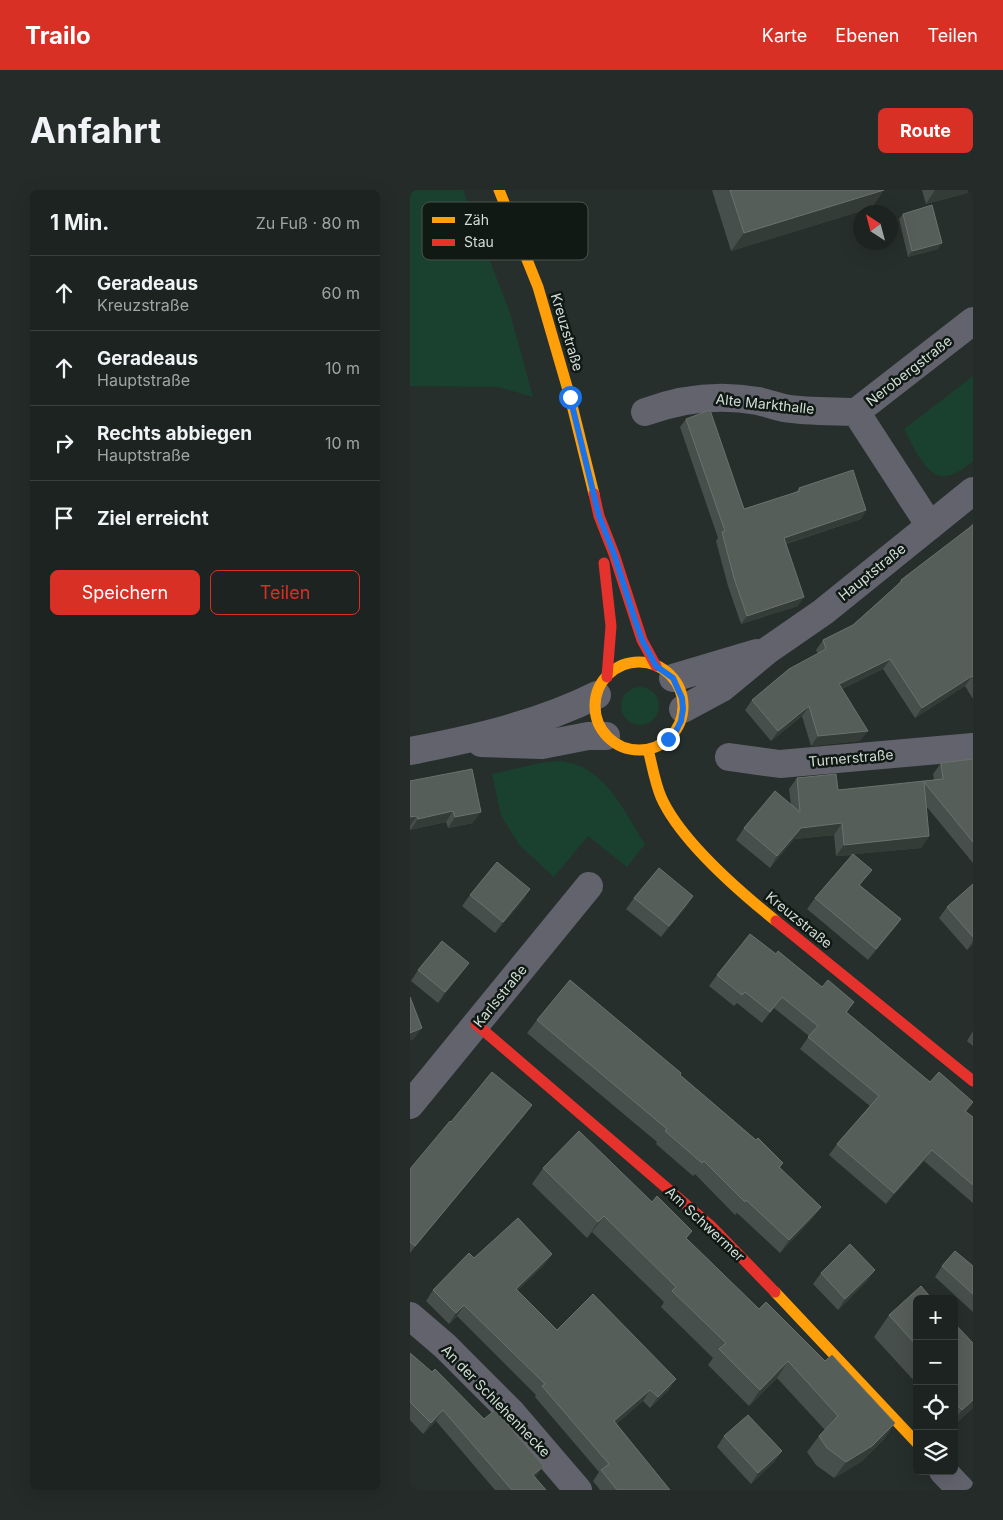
<!DOCTYPE html>
<html lang="de">
<head>
<meta charset="utf-8">
<style>
  body { margin:0; font-family:Inter,sans-serif; background:#252b29; color:#f1f3f6 }
  .controls { position:absolute; right:15px; bottom:15px; display:grid; overflow:hidden; border-radius:8px; box-shadow:0 5px 20px #0002 }
  .controls button { width:45px; height:45px; display:grid; place-items:center; padding:0; border:0; border-bottom:1px solid #3a403e; background:#1c2320; color:#f1f3f6; font:25px sans-serif }
  .compass { position:absolute; left:443px; top:15px; width:45px; height:45px; border-radius:50%; background:#1c2320; box-shadow:0 5px 20px #0002; rotate:324deg }
  .stop { position:absolute; width:15px; height:15px; margin:-11px; border:4px solid #1a73e8; border-radius:50%; background:#fff }
  .stop.end { background:#1a73e8; border-color:#fff; box-shadow:0 1px 5px #0008 }
  .list { margin:0; padding:0; list-style:none }
  h2 { display:flex; justify-content:space-between; align-items:center; height:65px; margin:0; padding:0 20px; font-size:21px }
  h2 small { font-size:16px; font-weight:400; color:#a0a4a5 }
  .list li { display:grid; grid-template-columns:32px 1fr auto; gap:15px; align-items:center; box-sizing:border-box; height:75px; padding:0 20px; border-top:1px solid #3a403e }
  .list b { display:block; font-size:19px; white-space:nowrap }
  .list p { margin:0; font-size:16px; white-space:nowrap; color:#a0a4a5 }
  .list em { font-size:16px; font-style:normal; color:#a0a4a5 }
  .actions { display:flex; gap:10px; padding:15px 20px }
  .actions a { flex:1; padding:11px 0; border:1px solid #d93025; border-radius:8px; text-align:center; font-size:18px; color:#d93025 }
  .actions .main { background:#d93025; color:#fff }
  .icon { flex:none; width:28px; height:28px; fill:none; stroke:currentColor; stroke-width:2; stroke-linecap:round; stroke-linejoin:round }
  .map { position:relative; flex:none; width:563px; height:1300px; overflow:hidden; border-radius:8px }
  header { display:flex; align-items:center; gap:30px; box-sizing:border-box; height:70px; padding:0 25px; background:#d93025; color:#fff }
  header strong { font-size:24px }
  nav { display:flex; gap:28px; margin-inline-start:auto; font-size:18px }
  .intro { display:flex; align-items:center; justify-content:space-between; box-sizing:border-box; height:120px; padding:0 30px }
  h1 { margin:0; font-size:35px }
  .button { padding:12px 22px; border-radius:8px; background:#d93025; color:#fff; font-size:18px; font-weight:700 }
  main { display:flex; gap:30px; padding:0 30px }
  aside { flex:1; background:#1c2320; border-radius:8px; box-shadow:0 5px 20px #0002 }
  .map>svg:first-child { display:block }
</style>
</head>
<body>
<header>
<strong>Trailo</strong>
<nav><a>Karte</a><a>Ebenen</a><a>Teilen</a></nav>
</header>
<div class="intro"><h1>Anfahrt</h1><a class="button">Route</a></div>
<main>
<aside>
<h2>1 Min.<small>Zu Fuß · 80 m</small></h2>
<ul class="list">
<li><svg class="icon" aria-label="ahead" viewBox="0 0 24 24"><path d="M12 20V5M6 11l6-6 6 6"/></svg><div><b>Geradeaus</b><p>Kreuzstraße</p></div><em>60 m</em></li>
<li><svg class="icon" aria-label="ahead" viewBox="0 0 24 24"><path d="M12 20V5M6 11l6-6 6 6"/></svg><div><b>Geradeaus</b><p>Hauptstraße</p></div><em>10 m</em></li>
<li><svg class="icon" aria-label="right" viewBox="0 0 24 24"><path d="M7 20v-9h11M14 6l5 5-5 5"/></svg><div><b>Rechts abbiegen</b><p>Hauptstraße</p></div><em>10 m</em></li>
<li><svg class="icon" aria-label="arrive" viewBox="0 0 24 24"><path d="M6 21V4h12l-3 4 3 4H6"/></svg><div><b>Ziel erreicht</b></div></li>
</ul>
<div class="actions"><a class="main">Speichern</a><a>Teilen</a></div>
</aside>
<div class="map">
<svg width="563" height="1300" viewBox="0 0 563 1300">
  <rect width="100%" height="100%" fill="#262f2b"/>
  <path fill="#1a402f" d="M0,0H53L100,123L123,207L88,197L0,196Z
    M563,186V271C556,276 549,283 540,285C517,293 503,255 494,239Z
    M211 516a19 19 0 1 1 38 0a19 19 0 1 1-38 0Z
    M148,571C194,573 213,620 235,654L217,677L178,646L144,687L110,656L91,626L82,584L130,573Z"/>
  <g fill="none" stroke-linecap="round" stroke-linejoin="round">
    <path stroke="#63636e" stroke-width="28" d="M235,222C270,209 310,204 348,211C357,213 365,216 374,218C397,222 423,221 446,222
      M446,222L563,131
      M446,222L520,336
      M263,488L347,463
      M273,519L312,498L358,460L413,422L563,301
      M71,553L132,555L178,546H196
      M0,561C63,549 129,534 187,505
      M319,567L370,574L563,557
      M0,915L179,696
      M0,1126L35,1156L102,1223L168,1300
      M533,1281L551,1300"/>
    <path stroke="#ff9f0a" stroke-width="11" d="M89,0L128,97L160,207L184,304
      M185 516a44 44 0 1 1 88 0a44 44 0 1 1-88 0Z
      M238,559C242,575 245,593 251,607C270,650 330,702 366,731
      M365,1102L507,1253"/>
    <path stroke="#e5322d" stroke-width="11" d="M184,304L189,326L204,364L232,450L246,476
      M194,373L201,436L197,487
      M366,731L563,891
      M66,834L302,1037L365,1102"/>
  </g>
  <path fill="#474f4c" d="M302,0H474L461,18L321,61Z
    M512,0H559L557,3L516,14Z
    M493,24L528,59L498,67L489,29Z
    M276,229L334,319L386,302L389,298L456,320L451,329L376,354L388,416L331,434L318,396L306,351L308,348L270,237Z
    M563,333V509L555,496L505,528L473,479L432,499L450,551L401,556L392,526L361,551L335,520L342,510L408,464L406,460L413,450L443,435L486,396L491,390L560,337Z
    M563,569V673L516,616L519,646L511,658L444,664L454,690L450,695L491,729L483,740L458,770L397,719L405,708L442,665L426,666L424,645L384,649L360,678L326,650L334,638L381,614L379,599L387,588L428,600L524,590L523,584L531,573Z
    M0,591L63,633L38,638L36,632L0,640Z
    M563,694V754L557,760L529,728L537,717Z
    M120,699L113,710L85,743L52,716L60,705Z
    M283,706L276,717L251,747L216,719L224,708Z
    M366,764L412,797L444,812L437,822L520,892L563,912L556,922L563,927V1013L514,971L476,1014L419,965L427,954L460,916L390,859L399,846L364,818L352,833L327,813L324,816L299,796L307,785Z
    M59,773L51,784L28,813L1,791L8,780Z
    M127,830L270,885L373,973L370,978L411,1017L401,1030L370,1063L327,1023L325,1025L285,984L283,986L246,954L247,952L117,843Z
    M563,841V856L557,851Z
    M122,915L114,926L0,1063V979L41,932Z
    M133,978L277,1049L349,1119L415,1171L485,1233L474,1249L451,1272L424,1288L406,1275L397,1262L409,1246L415,1240L367,1188L339,1216L298,1175L303,1168L251,1117L254,1112L182,1042L177,1048L122,994Z
    M142,1064L134,1075L107,1101L147,1140L259,1200L240,1218L233,1211L206,1234L260,1300H190L183,1291L189,1282L125,1207L126,1205L47,1126L39,1134L16,1111L23,1100L64,1068Z
    M532,1076H563V1122L525,1087Z
    M465,1080L457,1091L428,1120L403,1094L411,1083Z
    M507,1109V1194L464,1147L479,1125Z
    M544,1133L563,1218L544,1235Z
    M0,1163L126,1288L136,1300H85L26,1231L13,1244L0,1230Z
    M314,1246L372,1261L364,1272L341,1294L307,1257Z"/>
  <path fill="#343c38" d="M474,0L461,18L321,61L334,43Z
    M525,0H559L557,3L516,14Z
    M532,53L528,59L498,67L502,61Z
    M456,320L451,329L368,356L374,348Z
    M394,407L388,416L331,434L337,426Z
    M480,469L473,479L422,504L429,494Z
    M562,486L555,496L505,528L512,518Z
    M399,516L392,526L361,551L368,541Z
    M458,541L450,551L401,556L408,546Z
    M43,621L36,632L0,640L8,629Z
    M71,622L63,633L38,638L45,627Z
    M7,626L0,636V627Z
    M432,633L424,645L384,649L360,678L367,666L391,638Z
    M519,646L511,658L426,666L434,655Z
    M462,680L454,690L441,706L449,695Z
    M120,699L113,710L85,743L93,732Z
    M283,706L276,717L251,747L259,736Z
    M491,729L483,740L458,770L466,759Z
    M563,751V754L557,760Z
    M59,773L51,784L28,813L35,802Z
    M372,807L364,818L352,833L360,822Z
    M12,838L4,849L0,851V843Z
    M122,915L114,926L0,1063L5,1056Z
    M522,960L514,971L476,1014L484,1003Z
    M411,1017L401,1030L370,1063L379,1050Z
    M194,1026L182,1042L177,1048L188,1032Z
    M142,1064L134,1075L98,1110L106,1099Z
    M465,1080L457,1091L428,1120L435,1109Z
    M54,1115L47,1126L39,1134L46,1123Z
    M378,1171L367,1188L339,1216L350,1200Z
    M266,1189L259,1200L240,1218L248,1207Z
    M240,1200L233,1211L196,1242L204,1231Z
    M563,1210V1218L544,1235V1231L552,1220Z
    M33,1220L26,1231L13,1244L21,1233Z
    M485,1233L474,1249L451,1272L424,1288L436,1272Z
    M372,1261L364,1272L341,1294L348,1283Z
    M134,1276L126,1287L116,1296L123,1285Z"/>
  <path fill="#565e5a" stroke="#6a726e" d="M320,0H474L334,43Z
    M522,15L532,53L502,61L493,24Z
    M300,220L334,319L390,301L389,298L443,280L456,320L374,348L394,407L337,426L324,388L312,342L315,341L276,229Z
    M563,335V487L562,486L512,518L480,469L429,494L458,541L408,546L399,516L368,541L342,510L379,479L416,459L413,450L443,435L492,391L491,390Z
    M563,569V652L514,592L519,646L434,655L432,633L391,638L367,666L334,638L365,601L390,622L387,588L426,584L428,600L486,594L533,589L531,573Z
    M62,579L71,622L45,627L43,621L8,629L7,626L0,627V591Z
    M443,664L462,680L449,695L491,729L466,759L405,708Z
    M87,672L120,699L93,732L60,705Z
    M249,678L283,706L259,736L224,708Z
    M563,694V747L537,717Z
    M340,744L366,764L368,761L412,797L418,790L444,812L436,822L520,892L529,882L563,912L555,921L563,927V995L522,960L484,1003L427,954L469,906L398,847L408,836L372,807L360,822L335,802L332,805L307,785Z
    M32,751L59,773L35,802L8,780Z
    M160,790L271,883L270,885L346,950L348,948L373,973L369,977L411,1017L379,1050L336,1010L335,1012L294,971L292,973L255,941L257,939L127,830Z
    M0,807L12,838L0,843Z
    M82,882L122,915L5,1056L0,1052V979L40,931L41,932Z
    M169,941L242,1012L247,1006L282,1041L276,1048L349,1119L356,1112L415,1171L422,1165L485,1233L462,1256L436,1272L417,1258L409,1246L428,1226L378,1171L350,1200L309,1159L316,1153L262,1101L266,1097L194,1026L188,1032L133,978Z
    M108,1028L142,1064L106,1099L147,1140L183,1104L266,1189L248,1207L240,1200L204,1231L260,1300H207L191,1280L199,1274L132,1196L135,1194L54,1115L46,1123L23,1100L59,1063L64,1068Z
    M440,1054L465,1080L435,1109L411,1083Z
    M545,1061L563,1076V1104L532,1076Z
    M511,1096L522,1109H507V1156L479,1125Z
    M544,1133L563,1153V1210L552,1220L544,1212Z
    M0,1163L22,1182L25,1179L74,1229L85,1220L134,1276L123,1285L136,1300H102L33,1220L21,1233L0,1212Z
    M338,1225L372,1261L348,1283L314,1246Z"/>
  <g fill="none" stroke-linecap="round" stroke-linejoin="round">
    <path stroke="#1a73e8" stroke-width="6" d="M160,207L189,326L204,364L225,430L232,450L246,476L263,488L272,508L273,519L271,531L266,541L258,549"/>
  </g>
  <g text-anchor="middle" stroke-width="5" stroke-linejoin="round" paint-order="stroke">
    <g font-size="14" fill="#d2ddd7" stroke="#111915">
      <text transform="translate(157 142) rotate(73)" y="5">Kreuzstraße</text>
      <text transform="translate(499 181) rotate(-38)" y="5">Nerobergstraße</text>
      <text transform="translate(355 214) rotate(6)" y="5">Alte Markthalle</text>
      <text transform="translate(462 382) rotate(-39)" y="5">Hauptstraße</text>
      <text transform="translate(441 568) rotate(-5)" y="5">Turnerstraße</text>
      <text transform="translate(389 730) rotate(39)" y="5">Kreuzstraße</text>
      <text transform="translate(90 806) rotate(-51)" y="5">Karlsstraße</text>
      <text transform="translate(295 1034) rotate(43)" y="5">Am Schwermer</text>
      <text transform="translate(86 1211) rotate(46)" y="5">An der Schlehenhecke</text>
    </g>
  </g>
  <rect x="12" y="12" width="166" height="58" rx="8" fill="#111915" stroke="#4b544f" stroke-width="1"/>
  <rect x="22" y="27" width="23" height="6" fill="#ff9f0a"/>
  <rect x="22" y="49" width="23" height="7" fill="#e5322d"/>
  <g font-size="14" fill="#d2ddd7">
    <text x="54" y="35">Zäh</text>
    <text x="54" y="57">Stau</text>
  </g>
</svg>
<div class="controls">
<button>+</button>
<button>−</button>
<button><svg class="icon" aria-label="locate" viewBox="0 0 24 24"><circle cx="12" cy="12" r="6"/><path d="M12 2v4M12 18v4M2 12h4M18 12h4"/></svg></button>
<button><svg class="icon" aria-label="layers" viewBox="0 0 24 24"><path d="M12 4l9 5-9 5-9-5zM3 14l9 5 9-5"/></svg></button>
</div>
<svg class="compass" viewBox="-18 -18 36 36"><path d="M0-13l5 13h-10z" fill="#e53935"/><path d="M0 13l5-13h-10z" fill="#a0a4a5"/></svg>
<div class="stop" style="left:160px;top:207px"></div>
<div class="stop end" style="left:258px;top:549px"></div>
</div>
</main>
</body>
</html>
